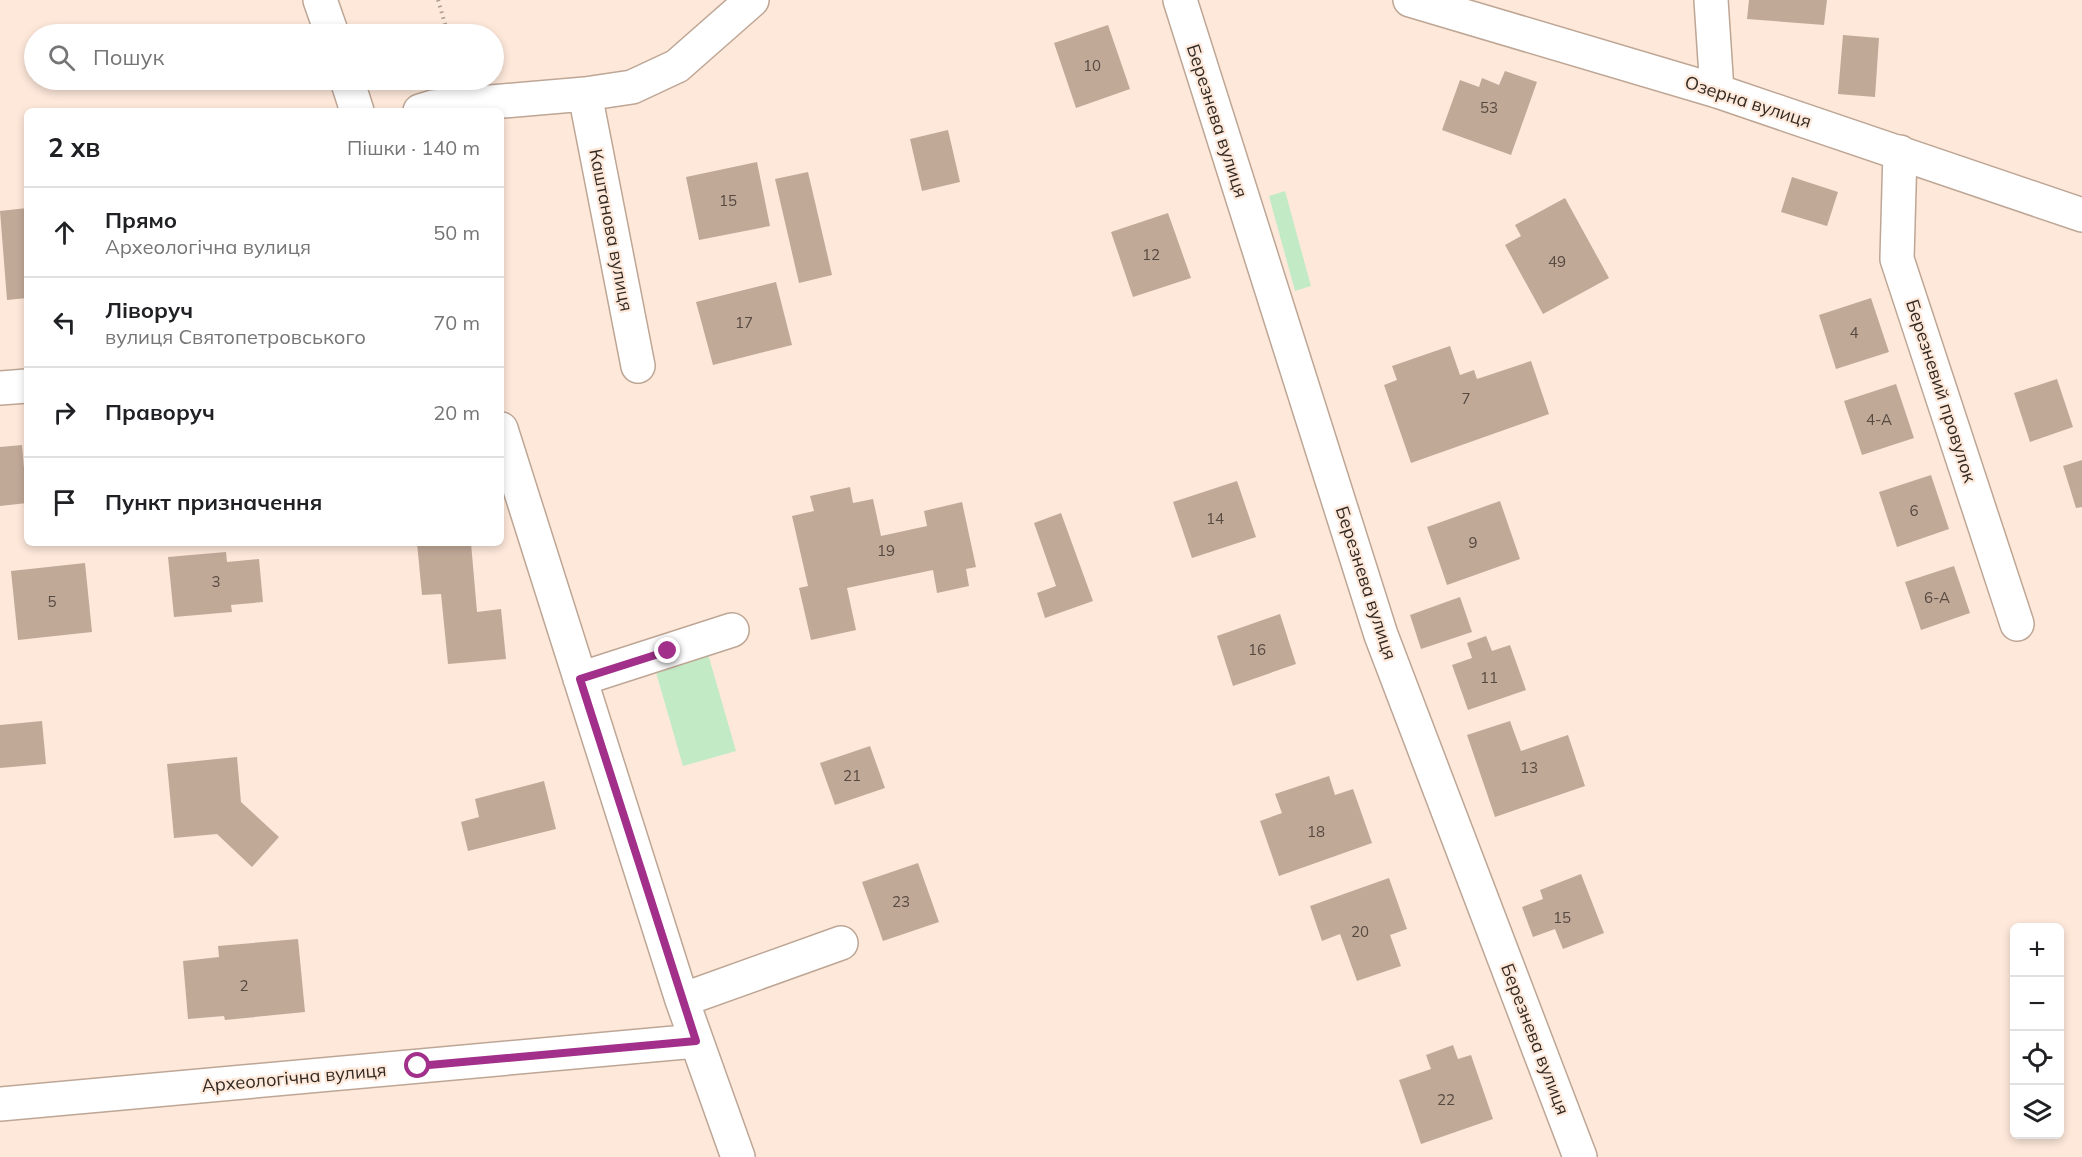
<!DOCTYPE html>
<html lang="uk">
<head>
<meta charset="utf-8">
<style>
  body { margin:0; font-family:Mulish,sans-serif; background:#f2f2f2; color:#202124 }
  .controls { position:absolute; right:18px; bottom:18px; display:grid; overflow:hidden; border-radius:9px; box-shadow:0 3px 9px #0003 }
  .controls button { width:54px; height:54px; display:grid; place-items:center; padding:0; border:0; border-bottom:2px solid #e0e0e0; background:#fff; color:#202124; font:30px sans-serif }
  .stop { position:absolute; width:18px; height:18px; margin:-14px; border:4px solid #a2308b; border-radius:50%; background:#fff }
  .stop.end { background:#a2308b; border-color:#fff; box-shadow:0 2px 6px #0008 }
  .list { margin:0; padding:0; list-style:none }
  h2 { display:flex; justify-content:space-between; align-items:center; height:78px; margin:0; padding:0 24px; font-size:26px }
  h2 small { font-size:20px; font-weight:400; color:#757577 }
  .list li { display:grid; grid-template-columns:39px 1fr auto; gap:18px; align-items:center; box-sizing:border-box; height:90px; padding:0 24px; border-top:2px solid #e0e0e0 }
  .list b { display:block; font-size:22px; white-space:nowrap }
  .list p { margin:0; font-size:20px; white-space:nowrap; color:#757577 }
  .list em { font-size:20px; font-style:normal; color:#757577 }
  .icon { flex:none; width:33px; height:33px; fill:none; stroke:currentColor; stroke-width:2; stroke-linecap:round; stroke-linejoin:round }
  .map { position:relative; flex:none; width:2082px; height:1157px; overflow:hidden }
  .search { position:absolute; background:#fff; box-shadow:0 3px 9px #0003; left:24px; top:24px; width:480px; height:66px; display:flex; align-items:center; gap:15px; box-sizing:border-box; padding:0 21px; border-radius:33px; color:#757577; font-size:22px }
  .panel { position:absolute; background:#fff; box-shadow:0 3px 9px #0003; left:24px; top:108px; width:480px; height:438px; border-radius:9px }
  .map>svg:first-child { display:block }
</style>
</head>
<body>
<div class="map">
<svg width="2082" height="1157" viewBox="0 0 2082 1157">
  <rect width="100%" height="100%" fill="#fde8da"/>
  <path fill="#c2ebc5" d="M1285,191L1311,286L1295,291L1269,196Z
    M708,654L736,751L683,766L655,669Z"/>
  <path fill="#c1a998" d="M1749,0H1827L1824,25L1747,19Z
    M1108,25L1130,89L1076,108L1054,43Z
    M1843,35L1879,38L1875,97L1838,94Z
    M1505,71L1537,82L1511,155L1442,130L1460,80L1479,87L1482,78L1499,85Z
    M948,130L960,182L922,191L910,139Z
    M757,162L770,226L699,240L686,177Z
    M808,172L832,275L799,283L775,179Z
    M1792,177L1838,192L1827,226L1781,212Z
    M1565,198L1609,278L1543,314L1505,245L1521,236L1515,225Z
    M27,208V298L7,300L0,211Z
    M1168,213L1191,278L1133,297L1111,232Z
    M776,282L792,345L713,365L696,302Z
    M1871,298L1889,352L1836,369L1819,315Z
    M1450,346L1460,375L1474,370L1477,379L1531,361L1549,414L1411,463L1384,385L1397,380L1392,366Z
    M2057,379L2073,427L2030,442L2014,393Z
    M1896,384L1914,438L1862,455L1844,401Z
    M22,445L27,503L0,506V447Z
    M2082,460V507L2076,508L2063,466Z
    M1931,475L1949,529L1897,547L1879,492Z
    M1237,481L1256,537L1192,558L1173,502Z
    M850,487L853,503L873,499L881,536L927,526L924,511L962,502L976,567L966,569L969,586L937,593L933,570L847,588L856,630L811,640L799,588L808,586L792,516L814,511L810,496Z
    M1500,501L1520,559L1447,585L1427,527Z
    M1061,513L1093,601L1045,618L1037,593L1056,586L1034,523Z
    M417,543H471L477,612L501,609L506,659L448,664L441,594L422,595Z
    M226,552L227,562L259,559L263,602L231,605L232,612L174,617L168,557Z
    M85,563L92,632L18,640L11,571Z
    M1954,566L1970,613L1921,630L1905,582Z
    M1460,597L1472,632L1421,649L1410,615Z
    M1280,614L1296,664L1233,686L1217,636Z
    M1486,636L1492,651L1510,645L1526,690L1468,710L1452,665L1472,658L1467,643Z
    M42,721L46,764L0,768V725Z
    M1510,721L1521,751L1568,735L1585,786L1495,817L1467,735Z
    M870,746L885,788L835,805L820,763Z
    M237,757L241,802L279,837L252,867L217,834L174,838L167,764Z
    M1329,776L1335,795L1353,789L1372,843L1279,876L1260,821L1282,813L1275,794Z
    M544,781L556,829L468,851L461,822L479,817L475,799Z
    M918,863L939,922L883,941L862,882Z
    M1581,874L1604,933L1563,949L1555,929L1533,937L1522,907L1543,899L1540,890Z
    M1389,878L1407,929L1390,935L1401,966L1357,981L1340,934L1322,941L1310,906Z
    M298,939L305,1012L225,1020L224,1016L188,1019L183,961L219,957L218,946Z
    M1453,1045L1458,1059L1471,1055L1493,1119L1421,1144L1399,1080L1431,1069L1426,1055Z"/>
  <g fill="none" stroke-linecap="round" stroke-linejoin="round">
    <g stroke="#bea695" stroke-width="36">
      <path id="minor" d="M320,0L332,34
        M1180,0L1381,635L1580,1157
        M1410,0L1717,91L2082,215
        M1711,0L1717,91
        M347,80L357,111
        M585,94L638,366
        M420,111L433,107L585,94L632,87L677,66L752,0
        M1900,152L1897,259L2017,624
        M0,388L27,386
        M501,429L682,1000L738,1157
        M580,679L732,630
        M682,1000L841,943
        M0,1104L696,1041"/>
    </g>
    <path stroke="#ac9c91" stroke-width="4" stroke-dasharray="1.5 4.5" stroke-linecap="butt" d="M438,0L448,34"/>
    <use href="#minor" stroke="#fff" stroke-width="33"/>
  </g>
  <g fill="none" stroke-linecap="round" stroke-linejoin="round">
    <path stroke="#a2308b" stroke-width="8" d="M418,1066L696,1041L580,679L668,651"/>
  </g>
  <g text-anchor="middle" stroke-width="4.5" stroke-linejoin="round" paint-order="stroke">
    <g font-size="15" fill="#564940">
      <text x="1092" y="71">10</text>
      <text x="1489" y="113">53</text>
      <text x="728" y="206">15</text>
      <text x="1151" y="260">12</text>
      <text x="1557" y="267">49</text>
      <text x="744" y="328">17</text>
      <text x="1854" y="338">4</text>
      <text x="1466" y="404">7</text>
      <text x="1879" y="425">4-А</text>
      <text x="1914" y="516">6</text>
      <text x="1215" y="524">14</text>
      <text x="1473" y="548">9</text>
      <text x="886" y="556">19</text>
      <text x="216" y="587">3</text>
      <text x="1937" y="603">6-А</text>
      <text x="52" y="607">5</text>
      <text x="1257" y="655">16</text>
      <text x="1489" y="683">11</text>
      <text x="1529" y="773">13</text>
      <text x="852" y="781">21</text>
      <text x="1316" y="837">18</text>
      <text x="901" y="907">23</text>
      <text x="1562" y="923">15</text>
      <text x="1360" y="937">20</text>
      <text x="244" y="991">2</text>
      <text x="1446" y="1105">22</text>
    </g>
    <g font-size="18" fill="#322922" stroke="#fde8da">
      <text transform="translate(1748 102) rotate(18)" y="6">Озерна вулиця</text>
      <text transform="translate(1217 121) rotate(72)" y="6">Березнева вулиця</text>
      <text transform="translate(611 230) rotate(79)" y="6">Каштанова вулиця</text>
      <text transform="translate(1941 391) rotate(72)" y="6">Березневий провулок</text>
      <text transform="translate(1366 583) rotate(72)" y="6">Березнева вулиця</text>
      <text transform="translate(1535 1039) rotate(69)" y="6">Березнева вулиця</text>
      <text transform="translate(294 1078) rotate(-5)" y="6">Археологічна вулиця</text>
    </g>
  </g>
</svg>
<div class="controls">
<button>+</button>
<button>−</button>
<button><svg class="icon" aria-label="locate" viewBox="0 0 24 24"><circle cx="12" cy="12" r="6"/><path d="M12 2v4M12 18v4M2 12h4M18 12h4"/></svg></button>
<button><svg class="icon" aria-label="layers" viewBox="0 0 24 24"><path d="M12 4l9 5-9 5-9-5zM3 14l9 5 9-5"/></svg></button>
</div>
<div class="stop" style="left:418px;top:1066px"></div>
<div class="stop end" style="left:668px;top:651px"></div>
<div class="search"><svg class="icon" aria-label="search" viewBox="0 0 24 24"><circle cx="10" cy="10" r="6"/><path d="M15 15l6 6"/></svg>Пошук</div>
<section class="panel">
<h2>2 хв<small>Пішки · 140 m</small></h2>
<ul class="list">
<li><svg class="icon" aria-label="ahead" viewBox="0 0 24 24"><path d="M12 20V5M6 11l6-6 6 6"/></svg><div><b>Прямо</b><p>Археологічна вулиця</p></div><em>50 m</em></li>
<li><svg class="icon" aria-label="left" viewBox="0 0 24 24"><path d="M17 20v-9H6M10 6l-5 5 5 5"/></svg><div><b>Ліворуч</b><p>вулиця Святопетровського</p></div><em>70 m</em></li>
<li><svg class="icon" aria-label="right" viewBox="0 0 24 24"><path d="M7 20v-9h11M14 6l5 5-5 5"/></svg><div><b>Праворуч</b></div><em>20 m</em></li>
<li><svg class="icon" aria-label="arrive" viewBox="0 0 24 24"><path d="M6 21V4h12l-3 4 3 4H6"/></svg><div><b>Пункт призначення</b></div></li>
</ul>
</section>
</div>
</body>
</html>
